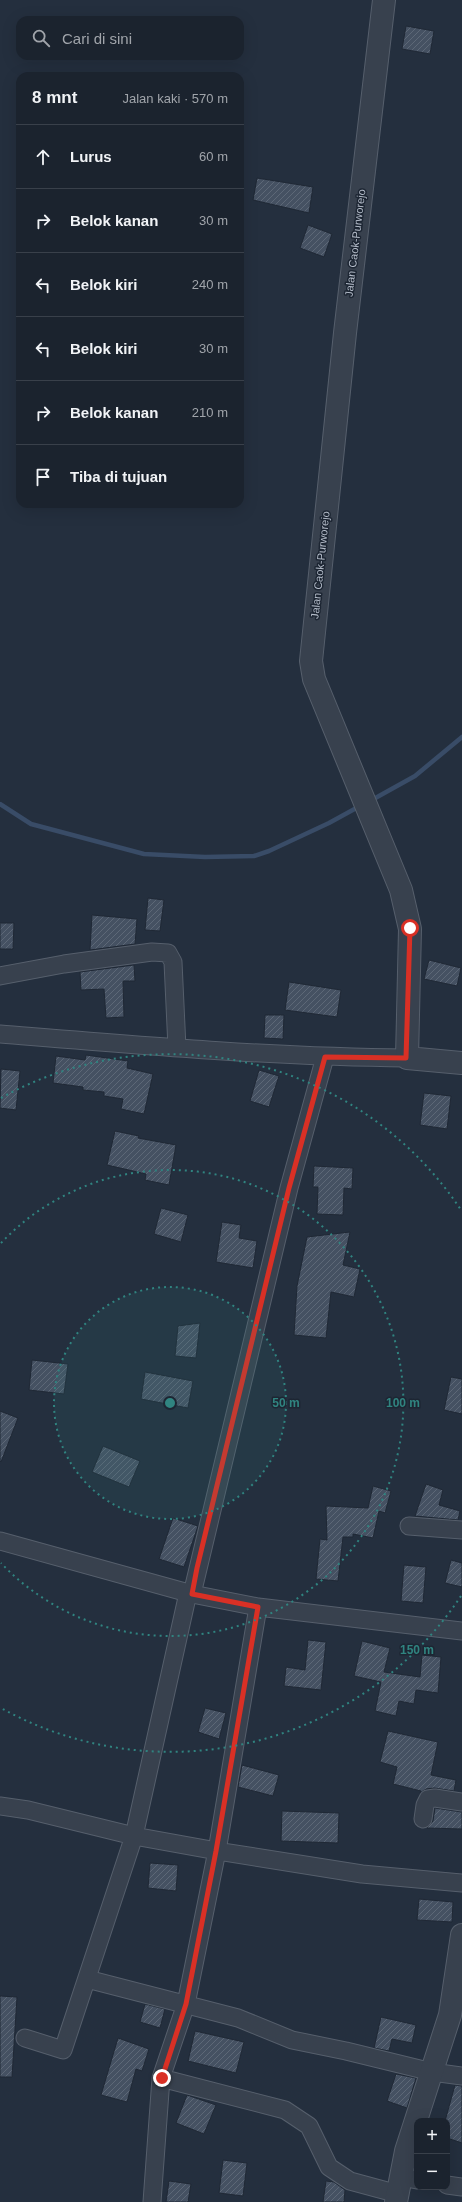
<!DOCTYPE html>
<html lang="id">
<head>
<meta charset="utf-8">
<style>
  body { margin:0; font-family:Helvetica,sans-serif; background:#242b36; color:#f1f3f6 }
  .controls { position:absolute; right:12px; bottom:12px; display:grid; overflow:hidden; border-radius:8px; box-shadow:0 4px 16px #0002 }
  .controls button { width:36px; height:36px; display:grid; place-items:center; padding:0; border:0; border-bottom:1px solid #39404a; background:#1b232e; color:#f1f3f6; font:20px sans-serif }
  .stop { position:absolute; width:12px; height:12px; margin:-9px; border:3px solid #d93025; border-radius:50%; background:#fff }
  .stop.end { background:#d93025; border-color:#fff; box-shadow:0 1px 4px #0008 }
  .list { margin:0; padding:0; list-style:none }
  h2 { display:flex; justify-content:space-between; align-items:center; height:52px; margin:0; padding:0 16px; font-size:17px }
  h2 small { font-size:13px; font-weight:400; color:#a0a4aa }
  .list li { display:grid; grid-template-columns:26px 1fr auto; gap:12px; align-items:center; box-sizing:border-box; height:64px; padding:0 16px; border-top:1px solid #39404a }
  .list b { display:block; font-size:15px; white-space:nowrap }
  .list em { font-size:13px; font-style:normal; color:#a0a4aa }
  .icon { flex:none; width:22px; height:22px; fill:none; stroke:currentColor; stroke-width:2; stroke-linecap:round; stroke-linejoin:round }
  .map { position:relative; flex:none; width:462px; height:2202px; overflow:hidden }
  .search { position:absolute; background:#1b232e; box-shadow:0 4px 16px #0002; left:16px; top:16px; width:228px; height:44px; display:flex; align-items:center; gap:10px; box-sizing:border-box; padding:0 14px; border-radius:12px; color:#a0a4aa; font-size:15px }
  .panel { position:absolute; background:#1b232e; box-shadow:0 4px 16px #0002; left:16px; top:72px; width:228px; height:436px; border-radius:12px }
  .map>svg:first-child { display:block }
</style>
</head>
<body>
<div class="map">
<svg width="462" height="2202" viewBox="0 0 462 2202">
  <defs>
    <pattern id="building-hatch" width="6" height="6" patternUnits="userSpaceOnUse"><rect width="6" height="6" fill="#455162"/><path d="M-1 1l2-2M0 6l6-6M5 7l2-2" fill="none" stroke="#5d6877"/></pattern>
  </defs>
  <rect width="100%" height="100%" fill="#242f3e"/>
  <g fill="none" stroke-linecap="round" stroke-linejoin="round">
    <path stroke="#394c67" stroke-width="4.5" d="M370,801L415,776L462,737
      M0,804L31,824L144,854L205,857L254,856L269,851L329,823L360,806"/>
  </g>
  <path fill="url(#building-hatch)" stroke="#1f2835" d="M406,26L434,31L430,54L402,49Z
    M257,178L313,187L309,213L253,200Z
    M308,225L332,234L324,257L300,248Z
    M148,898L164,900L160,931L145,930Z
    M92,915L137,919L135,944L90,950Z
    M0,923H14L13,949H0Z
    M429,960L461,968L457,986L424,979Z
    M134,965L135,981H123L124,1017L106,1018L104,989L81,990L80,972Z
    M289,982L341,990L337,1017L285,1010Z
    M265,1015H284L283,1039L264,1038Z
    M86,1055L128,1061L127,1068L153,1074L144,1114L121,1109L123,1099L104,1096V1092L83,1090V1087L53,1083L56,1056L85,1060Z
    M1,1069L20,1071L16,1110L0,1108Z
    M259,1070L279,1076L269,1107L250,1101Z
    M424,1093L451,1096L447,1129L420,1125Z
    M115,1131L139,1136L138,1138L176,1145L169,1185L145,1180L146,1174L107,1165Z
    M314,1166L353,1168L352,1189L344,1188L343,1215L317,1214L318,1187H313Z
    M161,1208L188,1215L181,1242L154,1234Z
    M222,1222L241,1225L239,1238L257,1241L253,1268L216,1262Z
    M350,1232L343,1265L360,1269L354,1297L331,1292L326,1338L294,1335L297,1286L307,1237Z
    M200,1323L196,1358L175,1356L178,1326Z
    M32,1360L68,1364L64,1394L29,1390Z
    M145,1372L193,1381L188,1408L141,1399Z
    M451,1377L462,1379V1414L444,1410Z
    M0,1411L18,1418L1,1462L0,1461Z
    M103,1446L140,1461L129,1487L92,1472Z
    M426,1484L443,1490L439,1505L460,1511L458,1520L415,1516Z
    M373,1486L391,1491L385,1513L379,1511L373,1538L353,1534V1537H343L338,1581L316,1579L320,1539L327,1540L326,1506L368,1508Z
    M173,1518L198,1526L184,1567L159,1559Z
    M451,1560L462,1563V1587L445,1583Z
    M404,1565L426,1567L423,1603L401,1601Z
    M308,1640L326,1642L321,1690L284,1686L286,1667L305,1670Z
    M362,1641L390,1648L384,1672L420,1677L422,1655L441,1657L438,1693L416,1690L414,1704L399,1701L396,1716L375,1711L381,1682L354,1676Z
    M205,1708L226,1713L219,1739L198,1732Z
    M388,1731L438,1742L431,1775L456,1780L454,1791L434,1788L426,1789L420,1793L421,1791L393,1784L397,1767L380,1762Z
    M242,1765L279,1775L273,1796L238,1787Z
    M435,1808L462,1812V1829L427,1828L433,1821Z
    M282,1811L339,1813L338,1843L281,1841Z
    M150,1863L178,1865L176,1891L148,1888Z
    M419,1899L453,1902L452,1922L417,1920Z
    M0,1996L17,1997L12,2077H0Z
    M145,2004L165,2009L160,2028L140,2022Z
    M381,2017L416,2025L412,2043L392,2039L389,2051L374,2048Z
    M195,2031L244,2042L236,2073L188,2061Z
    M118,2038L149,2049L142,2071L136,2069L127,2102L101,2095Z
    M396,2074L416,2078L407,2108L387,2101Z
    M455,2085L462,2086V2143L447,2138V2121H445Z
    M187,2095L216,2105L204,2134L176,2123Z
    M223,2160L247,2163L243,2196L219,2193Z
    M169,2181L191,2184L188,2202H166Z
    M326,2181L334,2182L345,2190L344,2202H323Z"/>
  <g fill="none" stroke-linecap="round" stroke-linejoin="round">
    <g stroke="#565f6c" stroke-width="19">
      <path id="minor" d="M0,976L64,964L152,952L168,953L173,962L177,1048
        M0,1034C135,1045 271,1057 407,1058
        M409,1526L462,1530
        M0,1541L192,1594L258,1607L462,1631
        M192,1594L289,1188L325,1057
        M0,1806L28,1810L134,1836L217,1851L362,1874L462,1883
        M423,1819L425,1805L428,1799L435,1798L462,1802
        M87,1979L238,2018L292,2040L346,2051L432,2072L462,2076
        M25,2038L63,2050L134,1836L188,1593
        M161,2078L285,2110L309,2126L329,2167L350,2181L398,2194
        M401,2177L417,2180
        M447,2185L462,2187
        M152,2202L161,2078L186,2004L217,1851L258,1607"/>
    </g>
    <g stroke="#565f6c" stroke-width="24">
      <path id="tertiary" d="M384,0L345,333L311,661L314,679L401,890L410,929L407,1058L462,1063
        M396,2202L406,2151L450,2015L462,1935"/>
    </g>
    <use href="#minor" stroke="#38414e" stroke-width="17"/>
    <use href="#tertiary" stroke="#38414e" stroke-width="22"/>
  </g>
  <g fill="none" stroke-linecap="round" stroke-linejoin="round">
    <path stroke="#d93025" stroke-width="5" d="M162,2078L186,2004L216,1851L258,1607L192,1594L197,1568L289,1188L325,1057L406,1058L410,928"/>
  </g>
  <circle cx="170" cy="1403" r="116" fill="#308480" fill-opacity=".12"/>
  <g fill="none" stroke="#308480" stroke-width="2" stroke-dasharray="2 4">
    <circle cx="170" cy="1403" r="116"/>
    <path d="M1 1243A233 233 0 1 1 1 1563"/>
    <path d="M461 1596A349 349 0 0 1 1 1708M1 1098A349 349 0 0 1 461 1210"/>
  </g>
  <g text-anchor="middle" stroke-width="3" stroke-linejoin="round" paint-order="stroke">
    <g font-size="11" fill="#b4bcc9" stroke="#1d2633">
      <text transform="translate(355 243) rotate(-83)" y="4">Jalan Caok-Purworejo</text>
      <text transform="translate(320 565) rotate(-84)" y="4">Jalan Caok-Purworejo</text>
    </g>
  </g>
  <circle cx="170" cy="1403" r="6" fill="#308480" stroke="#1d2633" stroke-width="2"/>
  <g font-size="12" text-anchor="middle" font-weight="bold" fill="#308480" stroke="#1d2633" stroke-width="3" stroke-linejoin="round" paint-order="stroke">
    <text x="286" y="1407">50 m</text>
    <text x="403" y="1407">100 m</text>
    <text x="417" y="1654">150 m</text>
  </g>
</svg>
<div class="controls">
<button>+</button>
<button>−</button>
</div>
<div class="stop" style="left:410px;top:928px"></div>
<div class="stop end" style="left:162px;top:2078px"></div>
<div class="search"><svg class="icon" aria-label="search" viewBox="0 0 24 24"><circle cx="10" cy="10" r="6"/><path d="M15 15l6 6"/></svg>Cari di sini</div>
<section class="panel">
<h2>8 mnt<small>Jalan kaki · 570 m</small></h2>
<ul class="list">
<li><svg class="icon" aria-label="ahead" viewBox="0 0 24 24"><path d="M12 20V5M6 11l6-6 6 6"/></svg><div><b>Lurus</b></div><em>60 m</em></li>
<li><svg class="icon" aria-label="right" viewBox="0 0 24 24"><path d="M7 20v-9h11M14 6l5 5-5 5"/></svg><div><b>Belok kanan</b></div><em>30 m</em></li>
<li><svg class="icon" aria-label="left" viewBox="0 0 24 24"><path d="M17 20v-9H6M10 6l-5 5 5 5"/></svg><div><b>Belok kiri</b></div><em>240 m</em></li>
<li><svg class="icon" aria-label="left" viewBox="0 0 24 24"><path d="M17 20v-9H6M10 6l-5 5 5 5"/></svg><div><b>Belok kiri</b></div><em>30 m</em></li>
<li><svg class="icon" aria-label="right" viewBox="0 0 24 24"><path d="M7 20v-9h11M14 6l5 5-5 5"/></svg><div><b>Belok kanan</b></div><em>210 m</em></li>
<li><svg class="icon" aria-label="arrive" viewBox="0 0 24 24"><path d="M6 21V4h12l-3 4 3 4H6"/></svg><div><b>Tiba di tujuan</b></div></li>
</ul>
</section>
</div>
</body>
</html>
